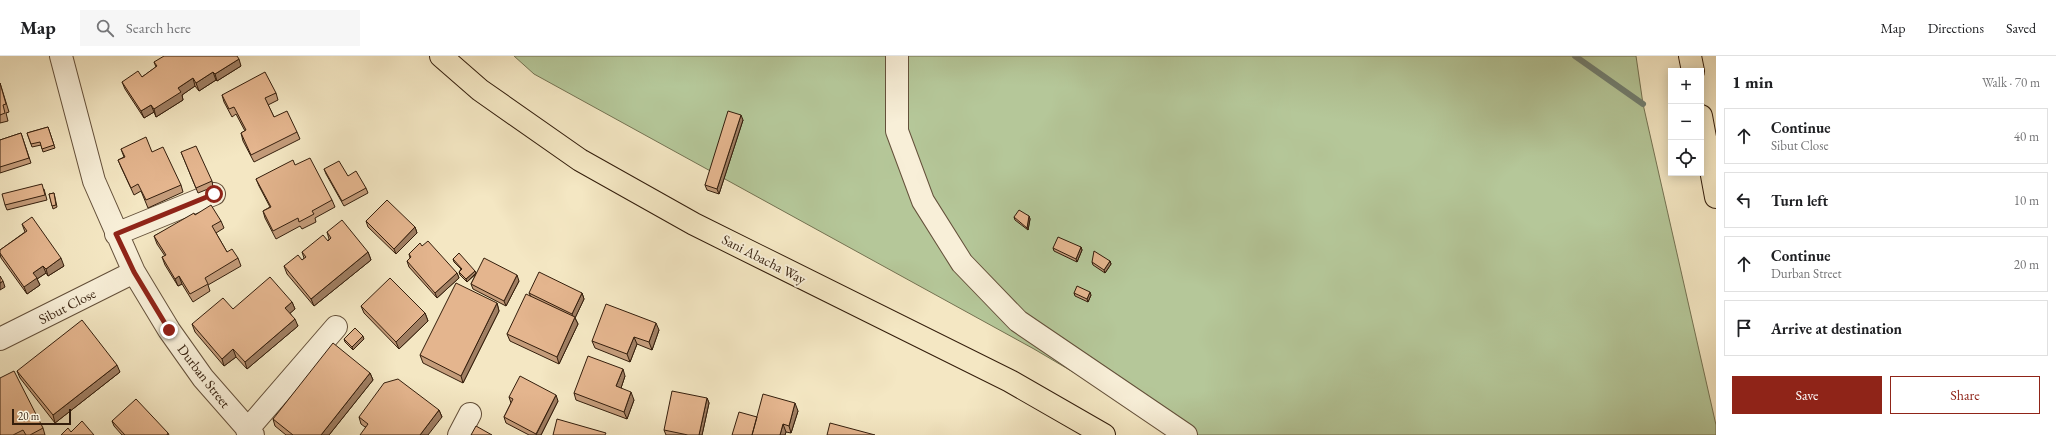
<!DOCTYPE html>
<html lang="en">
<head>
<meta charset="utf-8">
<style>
  body { margin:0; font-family:"EB Garamond",serif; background:#f6f6f6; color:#202124 }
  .controls { position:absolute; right:12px; top:12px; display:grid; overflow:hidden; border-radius:0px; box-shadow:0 2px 10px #0003 }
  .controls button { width:36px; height:36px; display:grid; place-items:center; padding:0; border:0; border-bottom:1px solid #e0e0e0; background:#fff; color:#202124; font:20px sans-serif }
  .scale { position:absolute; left:12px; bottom:10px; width:59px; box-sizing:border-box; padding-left:4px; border:2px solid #341e0c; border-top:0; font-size:11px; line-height:14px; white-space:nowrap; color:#341e0c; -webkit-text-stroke:3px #f8efd8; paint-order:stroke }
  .stop { position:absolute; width:12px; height:12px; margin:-9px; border:3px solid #8f2418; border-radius:50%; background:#fff }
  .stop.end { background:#8f2418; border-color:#fff; box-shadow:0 1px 4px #0008 }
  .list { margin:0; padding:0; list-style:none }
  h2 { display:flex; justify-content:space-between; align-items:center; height:52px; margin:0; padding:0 16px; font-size:17px }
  h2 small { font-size:13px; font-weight:400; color:#757577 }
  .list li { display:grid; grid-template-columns:26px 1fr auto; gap:12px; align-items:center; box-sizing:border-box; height:56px; margin:0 8px 8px; padding:0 8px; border:1px solid #e0e0e0; border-radius:0px }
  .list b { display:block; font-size:15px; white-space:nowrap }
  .list p { margin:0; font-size:13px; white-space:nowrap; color:#757577 }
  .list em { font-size:13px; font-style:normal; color:#757577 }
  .actions { display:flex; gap:8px; padding:12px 16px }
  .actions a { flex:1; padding:9px 0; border:1px solid #8f2418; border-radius:0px; text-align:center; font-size:14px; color:#8f2418 }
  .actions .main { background:#8f2418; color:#fff }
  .icon { flex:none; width:22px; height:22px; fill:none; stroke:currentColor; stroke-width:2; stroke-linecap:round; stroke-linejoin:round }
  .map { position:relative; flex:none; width:1716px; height:379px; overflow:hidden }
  header { display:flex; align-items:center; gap:24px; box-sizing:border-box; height:56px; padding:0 20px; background:#fff; border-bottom:1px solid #e0e0e0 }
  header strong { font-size:19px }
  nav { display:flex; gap:22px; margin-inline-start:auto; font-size:14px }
  .search { width:280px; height:36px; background:#f6f6f6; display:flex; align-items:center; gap:10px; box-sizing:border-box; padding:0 14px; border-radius:0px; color:#757577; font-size:15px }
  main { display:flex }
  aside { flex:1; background:#fff }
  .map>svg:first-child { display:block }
</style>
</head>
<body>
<header>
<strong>Map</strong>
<div class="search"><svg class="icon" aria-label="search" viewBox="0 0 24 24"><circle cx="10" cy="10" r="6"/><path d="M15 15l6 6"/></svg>Search here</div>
<nav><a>Map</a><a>Directions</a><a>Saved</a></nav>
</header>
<main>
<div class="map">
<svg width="1716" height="379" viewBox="0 0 1716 379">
  <rect width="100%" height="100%" fill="#f4e7c3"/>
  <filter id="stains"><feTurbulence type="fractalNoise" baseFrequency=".005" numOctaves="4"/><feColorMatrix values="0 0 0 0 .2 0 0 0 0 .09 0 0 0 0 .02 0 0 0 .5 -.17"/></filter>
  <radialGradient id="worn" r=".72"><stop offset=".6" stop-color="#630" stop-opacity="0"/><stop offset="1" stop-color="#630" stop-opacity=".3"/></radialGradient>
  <path fill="#b5c799" stroke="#747252" d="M514,0H1636L1643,48L1716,369V379H1180L1034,293L534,18Z"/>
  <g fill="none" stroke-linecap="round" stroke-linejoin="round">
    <path stroke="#727f71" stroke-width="6" d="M1575,0L1643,48"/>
    <g stroke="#64503a" stroke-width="24">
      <path id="minor" d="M61,0L94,125L134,216L169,274L203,322L253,379
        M897,0V75L923,145L962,207L1018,265L1186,379
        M116,178L214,138
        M0,283L134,216
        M247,374L336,271
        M459,379L470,358"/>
    </g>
    <g stroke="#341e0c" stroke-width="24">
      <path id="highway" d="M441,0L480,34L580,104L694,168L1010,325L1104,379
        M1690,0L1693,15
        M1701,60L1716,141"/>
    </g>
    <use href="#minor" stroke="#f8efd8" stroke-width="22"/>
    <use href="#highway" stroke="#f4e7c3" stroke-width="22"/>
  </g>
  <path fill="#c49c7a" stroke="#341e0c" d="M154,6L241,10L217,25L216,24L199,35L195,30L182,39L183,44L156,61L154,56L144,62L125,33L122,26L142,21L156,11Z
    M0,27L9,56L6,57L8,65L0,67Z
    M276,37L278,44L268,49L274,61L297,76L300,83L254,106L243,85L241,77L245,75L236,58L232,61L224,46L222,39Z
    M743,64L719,138L707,134L705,129Z
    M48,71L55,92L43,96L41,89L32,91L27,77Z
    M21,77L31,107L0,117V84Z
    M121,93L152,96L181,129L183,136L148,152L141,135L134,139L121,111L118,104L124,101Z
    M181,96L212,125L213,131L198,137Z
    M295,109L332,144L335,151L315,162L316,166L302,173L300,170L276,183L265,162L263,155L270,151L259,130L256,123Z
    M324,113L348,120L366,132L368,137L344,150L326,118Z
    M44,133L47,144L7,154L5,149Z
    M54,137L57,151L53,153L49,138Z
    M195,159L221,165L224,172L216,177L227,196L238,202L241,210L208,229L210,235L193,246L182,228L178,230L165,209L162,201L165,200L157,188L154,180Z
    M1029,160L1030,163L1028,174L1015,164L1014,161Z
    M366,165L415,171L417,177L396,198L368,171Z
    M22,168L64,210L48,220L46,217L37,223L40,229L27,238L1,202L0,198V194L25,176Z
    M327,176L368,196L371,204L314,250L287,218L284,210L302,204L304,202L302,196L328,185L329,183Z
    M422,190L457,217L459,222L437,242L409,211L407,205L410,202L409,198Z
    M1081,191L1082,194L1077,206L1054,195L1053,192Z
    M453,203L475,215L476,217L519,225L506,250L473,233L471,228L476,218L467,226L460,219L459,216L461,213L454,206Z
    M1110,205L1111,208L1105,217L1093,209L1092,206Z
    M529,237H582L584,243L575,262L578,268L559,308L510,285L507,278L531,241Z
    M1074,237L1091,239L1088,246L1075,240Z
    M292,246L295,253L290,257L298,270L247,313L236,301L224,310L195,276L192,268L233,253Z
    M497,247L499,255L463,327L423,307L420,299Z
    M361,250L425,257L428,265L399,293L364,257Z
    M659,274L652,294L637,288L630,306L595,292L592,285Z
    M344,283H364L353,294L345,286Z
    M17,315L120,316L55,367L20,322Z
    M370,317L373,324L329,379H286L275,370L273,363Z
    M625,320L621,332L634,344L627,363L576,344L574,337Z
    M0,322L43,372L45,379H0Z
    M509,341L558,345L541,379H529L506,367L504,361L511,347Z
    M707,342L709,347L702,379H666L664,374Z
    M439,354L442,361L365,371L361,368L359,361Z
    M798,355L791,377L786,376L785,379H732L757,361Z
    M112,365L168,377L169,379H122L114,370Z"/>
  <path fill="#a07f63" stroke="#341e0c" d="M239,3L241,10L217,25L215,18Z
    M213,16L216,24L199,35L196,27Z
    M193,22L195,30L182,39L183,44L156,61L154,53L178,32Z
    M151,49L154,56L144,62L141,55Z
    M741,59L743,64L719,138L717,133Z
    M1029,160L1030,163L1028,174L1027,172Z
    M415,171L417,177L396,198L394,193Z
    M1081,191L1082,194L1077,206L1076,203Z
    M368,196L371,204L314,250L311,243Z
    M61,202L64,210L48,220L46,213Z
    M1110,205L1111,208L1105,217L1104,214Z
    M43,210L46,217L37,223L40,229L27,238L24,231L33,217Z
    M475,215L476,217L467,226L466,223Z
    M457,217L459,222L437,242L435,237Z
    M517,219L519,225L506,250L504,245Z
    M179,220L182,228L178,230L175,223Z
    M3,225L5,231L0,234V227Z
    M1090,236L1091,239L1088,246L1087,243Z
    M582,237L584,243L575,262L578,268L559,308L557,301L574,263L572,258Z
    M292,246L295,253L288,259L285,252Z
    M497,247L499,255L463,327L461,320Z
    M425,257L428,265L399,293L396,286Z
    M295,263L298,270L247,313L245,306Z
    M656,267L659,274L652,294L649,286Z
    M363,280L364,283L353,294L352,291Z
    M634,281L637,288L630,306L627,298Z
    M233,293L236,301L224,310L222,303Z
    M117,309L120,316L55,367L53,359Z
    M623,313L625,320L619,338L616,330Z
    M370,317L373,324L329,379H321Z
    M631,336L634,344L627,363L624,356Z
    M556,339L558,345L541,379H536Z
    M707,342L709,347L702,379H699Z
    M795,347L798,355L791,377L789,370Z
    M439,354L442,361L428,379H420Z
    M783,368L786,376L785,379H780Z"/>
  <path fill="#e4b58e" stroke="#341e0c" d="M164,0H237L239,3L215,18L213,16L196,27L193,22L178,32L181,36L154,53L151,49L141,55L122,26L138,15L142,21L157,10L154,6Z
    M265,16L276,37L265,42L274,61L287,55L297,76L251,99L241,77L246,74L234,51L229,53L222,39Z
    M0,27L6,48L3,49L5,57L0,59Z
    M728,55L741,59L717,133L705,129Z
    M48,71L54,89L42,93L40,86L31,88L27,77Z
    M21,77L29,102L0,111V84Z
    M146,81L152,96L163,91L181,129L146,144L138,128L131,132L118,104L125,101L121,93Z
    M196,90L212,125L196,132L181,96Z
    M310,102L332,144L312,155L314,158L299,166L298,162L273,175L263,155L271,151L256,123L293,104L295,109Z
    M339,105L348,120L356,115L366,132L342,145L324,113Z
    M42,128L45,139L5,149L2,138Z
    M54,137L56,149L52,150L49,138Z
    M387,144L415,171L394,193L366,165Z
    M211,149L221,165L212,170L227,196L232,193L238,202L205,222L208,228L190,238L179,220L175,223L162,201L166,199L154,180L194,157L195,159Z
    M1019,154L1029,160L1027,172L1014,161Z
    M32,161L61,202L46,213L43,210L33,217L37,222L24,231L0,197V194L27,175L22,168Z
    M342,164L368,196L311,243L284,210L298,199L302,204L306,201L302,196L323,179L328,185L331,182L327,176Z
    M1058,181L1081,191L1076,203L1053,192Z
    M428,185L457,217L435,237L407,205L411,201L409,198L420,187L422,190Z
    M1094,195L1110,205L1104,214L1092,206Z
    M459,197L475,215L466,223L459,216L462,213L453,203Z
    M484,202L517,219L504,245L471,228Z
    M539,216L582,237L572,258L529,237Z
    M0,220L3,225L0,227Z
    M270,221L292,246L285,252L295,263L245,306L233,293L222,303L192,268L223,242L233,253Z
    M390,222L425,257L396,286L361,250Z
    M456,227L497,247L461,320L420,299Z
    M1077,230L1090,236L1087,243L1074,237Z
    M526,238L575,261L557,301L507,278Z
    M606,248L656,267L649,286L634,281L627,298L592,285Z
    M82,264L117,309L53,359L17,315Z
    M355,272L363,280L352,291L344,283Z
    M333,287L370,317L321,379H293L273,363Z
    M588,300L623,313L616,330L631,336L624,356L574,337Z
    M14,315L43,372L30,379H26L23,374L13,379H0V322Z
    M520,320L556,339L536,378L504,361L513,343L509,341Z
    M398,323L439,354L420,379H360L368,368L359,361L384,327Z
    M672,335L707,342L699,379H688L664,374Z
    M763,338L795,347L789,370L783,368L780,379H752Z
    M136,343L168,377L167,379H125L112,365Z
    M739,356L757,361L752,379H732Z
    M557,363L606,377L605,379H553Z
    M82,365L94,379H61L68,372L71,376Z
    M830,367L875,379H827Z
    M476,370L492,379H471Z"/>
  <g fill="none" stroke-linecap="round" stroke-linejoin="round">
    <path stroke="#8f2418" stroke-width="5" d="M169,274L134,216L116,178L214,138"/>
  </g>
  <g text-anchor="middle" stroke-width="4" stroke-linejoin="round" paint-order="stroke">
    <g font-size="14" fill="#341e0c" stroke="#f8efd8">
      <text transform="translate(764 203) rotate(27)" y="5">Sani Abacha Way</text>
      <text transform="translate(67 250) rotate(-27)" y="5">Sibut Close</text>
      <text transform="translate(204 320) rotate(52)" y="5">Durban Street</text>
    </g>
  </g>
  <rect width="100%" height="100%" filter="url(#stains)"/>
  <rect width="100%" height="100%" fill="url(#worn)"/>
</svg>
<div class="controls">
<button>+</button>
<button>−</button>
<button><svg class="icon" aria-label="locate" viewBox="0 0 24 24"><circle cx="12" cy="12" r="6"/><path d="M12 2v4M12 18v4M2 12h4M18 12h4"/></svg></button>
</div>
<div class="scale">20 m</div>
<div class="stop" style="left:214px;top:138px"></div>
<div class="stop end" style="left:169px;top:274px"></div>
</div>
<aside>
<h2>1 min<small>Walk · 70 m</small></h2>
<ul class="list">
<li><svg class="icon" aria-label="ahead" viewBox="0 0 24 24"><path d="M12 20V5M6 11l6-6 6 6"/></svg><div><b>Continue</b><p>Sibut Close</p></div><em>40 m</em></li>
<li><svg class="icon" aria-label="left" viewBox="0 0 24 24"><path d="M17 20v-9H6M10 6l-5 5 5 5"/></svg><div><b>Turn left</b></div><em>10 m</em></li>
<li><svg class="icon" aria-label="ahead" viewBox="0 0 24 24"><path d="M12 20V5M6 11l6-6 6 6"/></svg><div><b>Continue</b><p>Durban Street</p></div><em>20 m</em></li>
<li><svg class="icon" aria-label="arrive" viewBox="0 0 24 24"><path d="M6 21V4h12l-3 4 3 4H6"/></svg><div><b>Arrive at destination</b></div></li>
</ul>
<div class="actions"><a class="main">Save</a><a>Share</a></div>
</aside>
</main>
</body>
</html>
